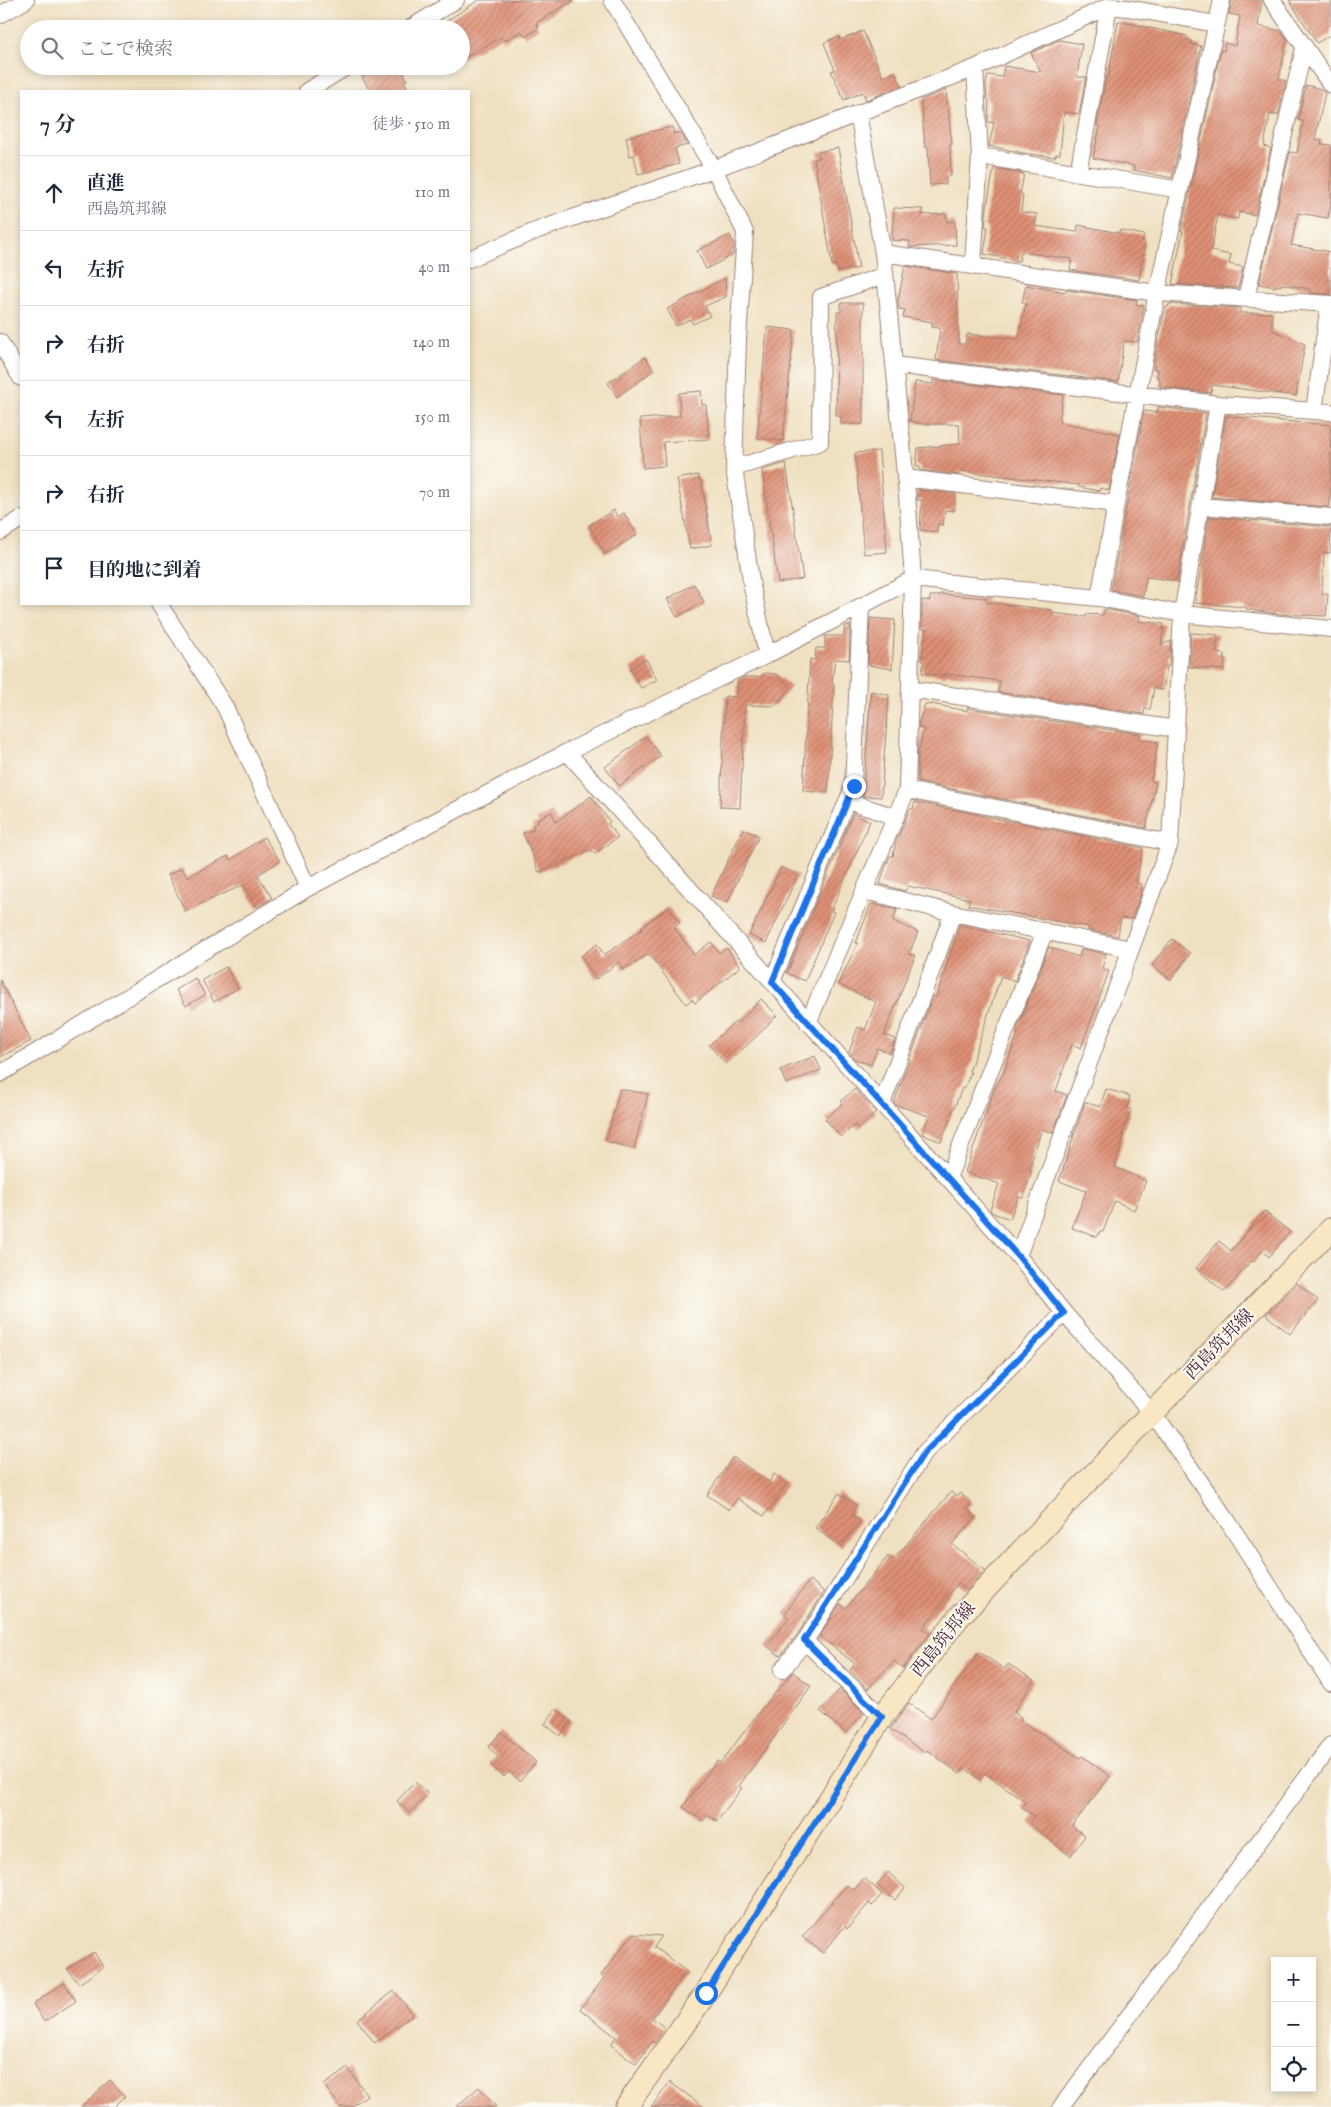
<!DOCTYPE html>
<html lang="ja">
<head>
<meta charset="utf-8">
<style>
  body { margin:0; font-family:"IM FELL English","Noto Serif JP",serif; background:#f6f6f7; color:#1f2937 }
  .controls { position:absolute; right:15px; bottom:15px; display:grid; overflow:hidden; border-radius:0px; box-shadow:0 2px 8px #0003 }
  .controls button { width:45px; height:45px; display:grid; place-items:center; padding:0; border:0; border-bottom:1px solid #e0e1e3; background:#fff; color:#1f2937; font:25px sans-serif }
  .stop { position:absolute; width:15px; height:15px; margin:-11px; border:4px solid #1a73e8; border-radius:50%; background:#fff }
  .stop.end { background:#1a73e8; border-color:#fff; box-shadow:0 1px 5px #0008 }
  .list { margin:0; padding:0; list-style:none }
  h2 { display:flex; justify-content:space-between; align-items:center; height:65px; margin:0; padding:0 20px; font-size:21px }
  h2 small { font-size:16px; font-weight:400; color:#747a83 }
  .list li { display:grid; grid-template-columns:32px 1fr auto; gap:15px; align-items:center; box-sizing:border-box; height:75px; padding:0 20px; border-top:1px solid #e0e1e3 }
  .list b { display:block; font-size:19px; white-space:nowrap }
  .list p { margin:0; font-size:16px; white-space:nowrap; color:#747a83 }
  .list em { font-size:16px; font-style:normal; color:#747a83 }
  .icon { flex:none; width:28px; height:28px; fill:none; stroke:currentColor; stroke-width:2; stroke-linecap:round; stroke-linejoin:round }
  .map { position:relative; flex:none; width:1331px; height:2107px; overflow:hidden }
  .search { position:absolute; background:#fff; box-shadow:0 2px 8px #0003; left:20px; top:20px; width:450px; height:55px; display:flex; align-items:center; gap:12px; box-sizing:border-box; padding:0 18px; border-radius:28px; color:#747a83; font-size:19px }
  .panel { position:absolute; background:#fff; box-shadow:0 2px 8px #0003; left:20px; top:90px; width:450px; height:515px; border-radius:0px }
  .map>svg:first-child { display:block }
</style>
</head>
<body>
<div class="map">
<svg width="1331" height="2107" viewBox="0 0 1331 2107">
  <defs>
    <pattern id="building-hatch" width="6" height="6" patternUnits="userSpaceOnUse" patternTransform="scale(1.25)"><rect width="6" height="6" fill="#df9176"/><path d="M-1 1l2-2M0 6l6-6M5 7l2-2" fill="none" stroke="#b77661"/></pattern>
  </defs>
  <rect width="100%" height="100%" fill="#fdfcf7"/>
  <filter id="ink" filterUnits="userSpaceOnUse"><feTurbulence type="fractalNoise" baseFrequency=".02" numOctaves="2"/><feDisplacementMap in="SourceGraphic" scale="10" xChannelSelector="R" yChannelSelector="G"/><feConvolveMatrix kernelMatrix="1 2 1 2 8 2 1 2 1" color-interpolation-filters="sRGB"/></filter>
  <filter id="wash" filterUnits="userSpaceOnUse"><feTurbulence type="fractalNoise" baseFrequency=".0096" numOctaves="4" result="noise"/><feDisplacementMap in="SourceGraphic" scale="20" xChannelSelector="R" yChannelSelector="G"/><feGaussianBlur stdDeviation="1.12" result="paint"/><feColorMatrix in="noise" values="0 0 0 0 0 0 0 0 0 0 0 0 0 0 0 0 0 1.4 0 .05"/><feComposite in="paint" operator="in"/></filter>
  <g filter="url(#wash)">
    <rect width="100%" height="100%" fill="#efe0c1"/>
    <g id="blocks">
      <path fill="url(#building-hatch)" d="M479,0H574L536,23L539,28L525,37L521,31L504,41L501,37L461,60V29H434Z
        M1232,0H1262L1258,26L1281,31L1287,39L1279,79L1286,81L1278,115L1270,114L1264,146L1271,148L1255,215L1239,212L1238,219L1218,215L1211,251L1231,255L1229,264L1243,267L1238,288L1172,284L1183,231H1181L1221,50L1224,51L1225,43L1235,46L1240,16L1229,14Z
        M1289,0H1331V34L1317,43Z
        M1118,21L1187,36V40L1192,41L1191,44L1201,46L1172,178L1133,170L1134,166L1093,158L1100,126L1097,125L1106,78H1108Z
        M863,31L883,77L895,72L902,86L866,100L863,92L844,100L831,71L835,70L824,43L839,36L840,40Z
        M1059,40L1082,44L1077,77H1086L1079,114L1064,112L1060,154H1056L1055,157L1028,154L989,146L994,123L988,122L989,100L987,99L986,84L988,75L1002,77L1004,66L1041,72L1031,53Z
        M382,66H400L407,80L404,81L409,91H370L362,77Z
        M1306,85L1321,89L1325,93L1315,139L1322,140L1321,144L1331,145V203L1328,218L1298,213L1291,245L1331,252V294L1309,293L1310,289L1281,284V286L1276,285V287L1259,284L1290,152L1297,153L1303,121L1298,120Z
        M946,90L952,145H950L951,176H946V184L930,185L928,147H925L921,100Z
        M672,127L674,134L680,132L688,145L675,148L679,164L638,174L634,155L630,156L626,137Z
        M838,148L859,268L838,272L836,265H832L814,159L819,158L818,152Z
        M994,168L1024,174L1020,194L1023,195L1021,212L1037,214L1035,226L1077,232L1078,225L1119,233L1120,230L1144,235L1142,241L1145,242L1139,280L1070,270L1072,259L1021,252L1019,261L984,254L988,227H985L987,206Z
        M894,208L923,209L922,215L946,214L947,222L955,221L956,245L911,247H909L910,241L892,240Z
        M730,235L734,244L733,255L706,269L697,251Z
        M905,266L957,274L959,344H965L967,334L1018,339L1026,303L1022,302L1026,285L1065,292L1066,290L1137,300L1136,305H1144L1137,342L1124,341L1118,382L936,360L940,328L932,327V322L903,317L905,310L899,309L898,300Z
        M725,278L726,297L705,306L710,316L693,324L690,319L676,326L667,309Z
        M841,303H863V424H841V416H836L837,312H841Z
        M1169,304L1240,308V313H1272V330L1305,344L1296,396L1212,385L1211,393L1160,387V378H1157L1158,369H1154L1155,357L1165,307H1168Z
        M767,327L794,330L783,441L757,438Z
        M645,357L654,370L617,397L608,383Z
        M933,380L1063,395L1059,422L1120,434L1109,490L1100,488L1099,491L1079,487V485L960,471L959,475L920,470V466H916L918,448L960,444L959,424H922L910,421L915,382L933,384Z
        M701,391L702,405L706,404L709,439L663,442L665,466L643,468L640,419L680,416L679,393Z
        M1158,407L1206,413L1177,581L1146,577L1143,596L1111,590L1144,411L1158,413Z
        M1226,416L1330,425L1331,482L1329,507L1212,497Z
        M879,451L887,552L864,554L855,453Z
        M786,463L803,579L778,583L762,470Z
        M698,475L699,480H701L712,545L690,549L677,479Z
        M918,490L956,494L954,511L945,510L943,525L938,524L937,532L920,530L922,500H917Z
        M614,510L617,517L624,513L637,535L605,554L589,525Z
        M1209,517L1331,527L1330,553L1324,552L1322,594H1328L1326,616L1278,614L1246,609V607L1195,603Z
        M694,584L704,602L677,617L667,599Z
        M940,594L987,598L986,602L1052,610V613L1086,617V614L1103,615L1105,609L1140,616L1139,621L1164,624L1161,645L1171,641L1169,666H1167L1163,690L1154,688L1150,710L1145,708L1144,714L998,692L1000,681L946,674L945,676L922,673L924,661L921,660L926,629H922V600L930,601V596H940Z
        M870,618L895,620L892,669L868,665Z
        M850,625L849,660L835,659L832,683L834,684L828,793L803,791L810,659L815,660L816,648H825V636H844L845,626Z
        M1191,633L1218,635L1216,653L1225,654L1224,670L1189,667Z
        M646,659L657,680L641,688L630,668Z
        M765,673L776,674L791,687L775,706L745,705L740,808L720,807L725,696L737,697L738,680L744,677H760Z
        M871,691L889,695L881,797L863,796Z
        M925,704L930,705L931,704L967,711V708L1140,734L1139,739L1158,742L1151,781L1156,782L1146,828L918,782V753L924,729L919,728V722Z
        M646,736L661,756L619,786L605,767Z
        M591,796L610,822L608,824L618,837L595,854L591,850L539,872L523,833L534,829L532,825L538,823L537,819L552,812L556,822Z
        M915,802L1143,848L1136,883L1142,884L1140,897L1131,919L1121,918L1118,936L1088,930L1089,927L968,905L970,899L908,886L905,891L880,884L884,871L890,856H893L896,842L910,809H913Z
        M853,814L870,821L831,911L834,912L805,981L787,973Z
        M743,829L759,836L727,903L711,896Z
        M264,837L280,861L258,875L272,898L257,907L243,885L185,911L168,875L182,868L187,877L228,856L230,860Z
        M781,867L798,875L766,943L749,935Z
        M871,904L897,909L893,921L918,932L909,954L915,956L884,1035L895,1039L890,1053L877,1048L871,1065L855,1059L849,1052L858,1027L865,1030L876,1002L838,984L858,943H856Z
        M668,907L680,923L674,927L694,955L711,942L719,953L727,948L740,967L695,1003L692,999L686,1004L649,954L623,970L619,962L596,979L581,956L597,944L604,955L642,929L641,927Z
        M960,925L1030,941L1015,981L1001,976L969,1072H971L964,1089L962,1088L941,1142L922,1134L929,1116L896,1105L894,1103L933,996L936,997Z
        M1172,939L1190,953L1171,980L1152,965Z
        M1049,947L1079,957L1082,949L1106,954L1102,968L1109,971L1081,1048L1072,1044L1056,1091L1067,1095L1053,1133L1042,1129L1029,1169L1032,1170L1023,1198L1018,1197L1010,1219L993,1213L990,1210L999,1184L965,1172L995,1087L1003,1074L1018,1033L1016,1032Z
        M226,967L238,988L214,1002L202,980Z
        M195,978L205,995L186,1006L176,990Z
        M0,980L31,1041L0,1057Z
        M761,999L777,1015L756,1037L726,1064L709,1045L736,1021L738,1023Z
        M815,1056L821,1070L786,1084L780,1070Z
        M620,1089L648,1094L634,1149L606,1141Z
        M855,1089L876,1113L858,1129L855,1125L841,1137L825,1119L843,1103L841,1101Z
        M1106,1089L1130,1096L1127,1108L1131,1109L1122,1134L1124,1135L1115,1167L1146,1181L1134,1210L1115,1201L1103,1232L1100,1231L1097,1237L1072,1228L1086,1191L1059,1181L1085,1102L1100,1107Z
        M1264,1211L1290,1232L1269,1257L1263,1251L1253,1262L1251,1261L1224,1292L1196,1268L1219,1241L1231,1251Z
        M1297,1283L1318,1300L1290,1334L1266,1315Z
        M733,1457L769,1482L774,1474L787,1484L764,1516L737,1498L729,1510L707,1495Z
        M951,1492L956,1496L960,1493L972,1503L967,1508L976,1517L952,1544L985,1570L967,1590L958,1583L923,1628L930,1633L903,1668L894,1661L868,1689L850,1670L855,1664L820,1636L840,1604L846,1608L888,1556L893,1560Z
        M839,1493L856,1505L851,1514L860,1520L841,1547L815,1528Z
        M810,1580L824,1592L797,1635L780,1656L767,1646L789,1618L784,1614Z
        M979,1652L1004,1669L1008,1664L1034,1680L1014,1712L1021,1718L1020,1720L1080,1758L1082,1756L1110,1776L1072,1826L1085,1836L1070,1856L1029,1823L1034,1816L1022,1808L1026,1802L985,1773L980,1780L965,1768L960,1774L927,1750L925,1753L890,1729L909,1703L931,1719Z
        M793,1672L811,1686L739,1786L742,1788L717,1821L708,1815L703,1821L683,1807L717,1761L721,1763L758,1713Z
        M840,1689L864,1713L846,1733L820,1711Z
        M556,1709L571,1721L560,1736L545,1724Z
        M501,1732L536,1762L520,1781L509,1772L504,1777L490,1765L498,1756L488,1747Z
        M415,1782L428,1794L410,1813L397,1801Z
        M888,1872L905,1888L895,1900L877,1885Z
        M864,1878L882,1894L872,1906L869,1903L847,1929L845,1926L823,1953L802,1937L847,1885L854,1890Z
        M633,1934L662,1936L654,1947L687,1972L652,2018L665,2028L655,2043L653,2041L636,2064L611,2045L616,2037L580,2009L604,1978L601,1975Z
        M94,1952L103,1967L79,1984L67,1969Z
        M64,1983L76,2001L44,2022L33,2004Z
        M394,1991L413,2014L375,2043L357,2020Z
        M348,2068L367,2095L351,2107H340L324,2085Z
        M110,2080L125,2096L114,2107H81Z
        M670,2082L704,2107H651Z
        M479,2087L496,2107H456Z"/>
    </g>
  </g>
  <g filter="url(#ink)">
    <use href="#blocks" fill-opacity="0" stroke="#9c8076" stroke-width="1"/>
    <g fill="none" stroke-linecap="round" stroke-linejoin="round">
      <g stroke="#9c8076" stroke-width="18">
        <path id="street" d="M612,0L714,169L745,232L738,339L734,468L752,587L767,655
          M1272,0L1331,85
          M0,15L26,0
          M409,29L456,0
          M307,91L348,66
          M980,156L1180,190
          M1078,173L1109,6
          M883,253L1157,293L1331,304
          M469,259L538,230L714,169L975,68L1109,6L1128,8L1216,24
          M973,265L980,156L975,68
          M1246,298L1304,48
          M1329,304L1314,411L1331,412
          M0,342L21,378
          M894,365L1218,404
          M734,468L820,442L821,297L885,275
          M905,478L1116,504L1157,293L1222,0
          M1201,506L1331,517
          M0,532L21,519
          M1099,598L1116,504
          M159,604L225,707L308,888
          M910,689L1176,729
          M567,752L1018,1256L1064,1313L1152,1413L1229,1523L1331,1683
          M907,790L1170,843
          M847,801L896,817
          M865,891L953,913L1131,949
          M772,982L853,787L861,607
          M808,1023L907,790L913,579L907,494L883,253L858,113
          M0,1074L308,888L567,752L767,655L913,579L1099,598L1182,614L1331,629
          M882,1104L953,913
          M948,1178L1045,931
          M1018,1256L1170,843L1182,614L1218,404L1314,411
          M805,1641L882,1717
          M782,1670L805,1641L924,1453L1064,1313
          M1061,2107L1331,1745"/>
      </g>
      <g stroke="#9c8076" stroke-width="24">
        <path id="secondary" d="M626,2107L706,1993L882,1717L958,1618L1152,1413L1331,1229"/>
      </g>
      <use href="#street" stroke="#fff" stroke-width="16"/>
      <use href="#secondary" stroke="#f9e7c3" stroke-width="22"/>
    </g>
  </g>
  <g fill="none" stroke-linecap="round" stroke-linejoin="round" filter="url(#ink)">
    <path stroke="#1a73e8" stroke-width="6" d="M706,1993L882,1717L804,1640L924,1453L1064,1313L1018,1256L772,982L854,786"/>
  </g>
  <g text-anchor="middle" stroke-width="4" stroke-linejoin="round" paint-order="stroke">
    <g font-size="18" fill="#4a1f2b" stroke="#fdfcf7">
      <text transform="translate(1219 1344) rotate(-46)" y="6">西島筑邦線</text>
      <text transform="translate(943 1639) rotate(-51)" y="6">西島筑邦線</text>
    </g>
  </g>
</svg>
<div class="controls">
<button>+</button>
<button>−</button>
<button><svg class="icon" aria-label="locate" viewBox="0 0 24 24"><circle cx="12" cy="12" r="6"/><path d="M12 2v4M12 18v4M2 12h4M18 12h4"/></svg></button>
</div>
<div class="stop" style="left:706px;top:1993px"></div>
<div class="stop end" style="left:854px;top:786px"></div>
<div class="search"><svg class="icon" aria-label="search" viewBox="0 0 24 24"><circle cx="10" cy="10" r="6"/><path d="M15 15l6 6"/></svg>ここで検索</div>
<section class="panel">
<h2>7 分<small>徒歩 · 510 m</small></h2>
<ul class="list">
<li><svg class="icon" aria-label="ahead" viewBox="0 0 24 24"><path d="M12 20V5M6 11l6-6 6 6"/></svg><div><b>直進</b><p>西島筑邦線</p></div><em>110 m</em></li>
<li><svg class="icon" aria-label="left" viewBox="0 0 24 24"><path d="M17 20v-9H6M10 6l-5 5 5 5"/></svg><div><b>左折</b></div><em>40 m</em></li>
<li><svg class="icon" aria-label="right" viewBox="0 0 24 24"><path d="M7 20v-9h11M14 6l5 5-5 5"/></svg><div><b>右折</b></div><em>140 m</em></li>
<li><svg class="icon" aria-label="left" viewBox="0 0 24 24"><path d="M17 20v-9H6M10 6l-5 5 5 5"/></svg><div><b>左折</b></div><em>150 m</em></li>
<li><svg class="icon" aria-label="right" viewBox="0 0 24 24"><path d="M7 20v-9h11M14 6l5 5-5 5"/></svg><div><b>右折</b></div><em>70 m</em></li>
<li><svg class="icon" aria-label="arrive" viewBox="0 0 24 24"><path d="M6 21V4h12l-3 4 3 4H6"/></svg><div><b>目的地に到着</b></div></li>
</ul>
</section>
</div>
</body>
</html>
